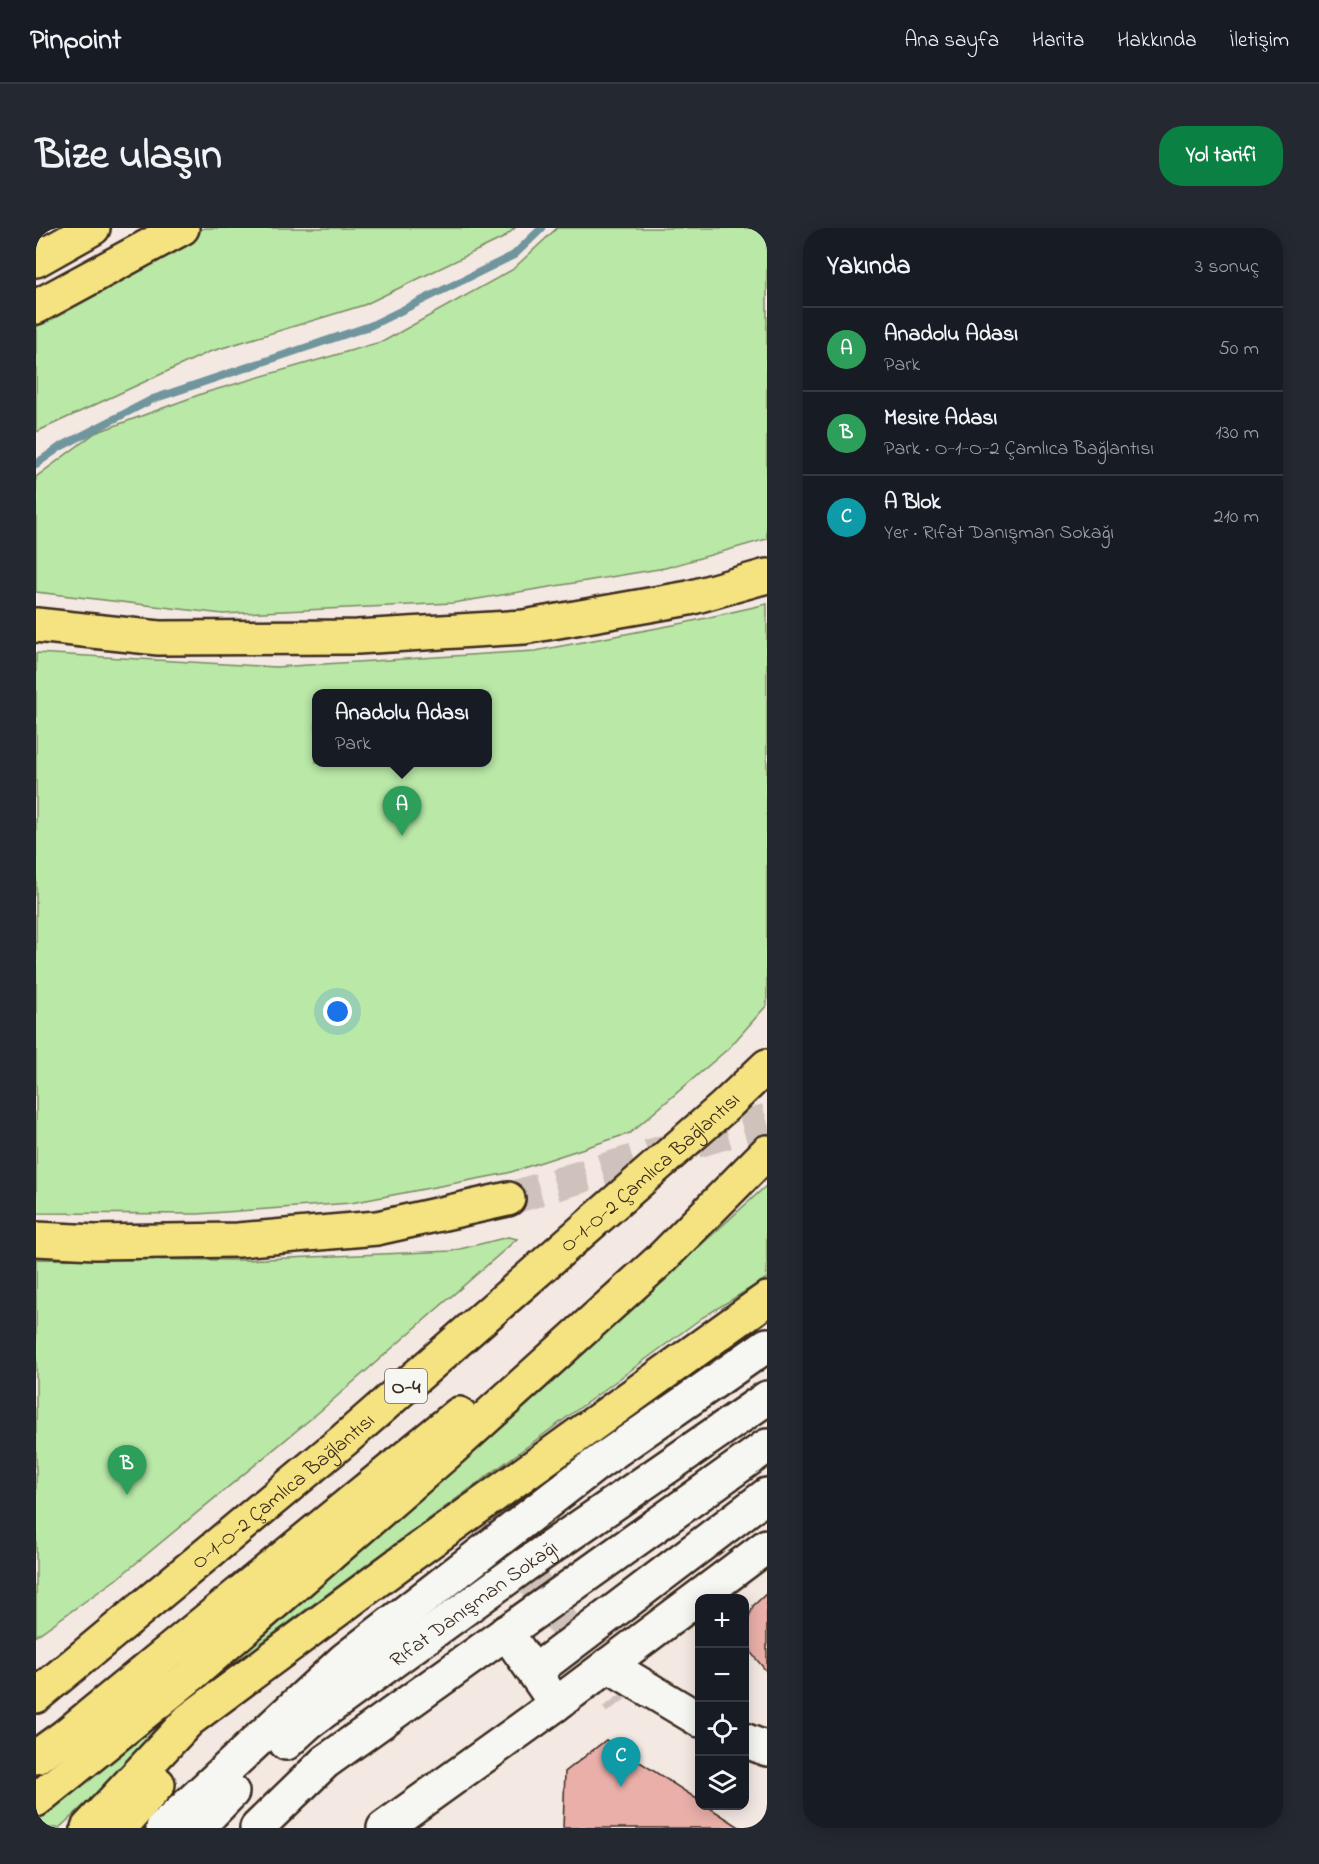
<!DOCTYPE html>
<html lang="tr">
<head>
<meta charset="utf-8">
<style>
  body { margin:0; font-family:"Indie Flower",sans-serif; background:#242831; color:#f1f3f6 }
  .controls { position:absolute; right:18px; bottom:18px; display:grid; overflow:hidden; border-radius:12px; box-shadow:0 3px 15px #0003 }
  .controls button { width:54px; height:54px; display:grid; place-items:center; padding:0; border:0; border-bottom:2px solid #363941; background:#171b24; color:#f1f3f6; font:30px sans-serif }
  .you { position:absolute; left:302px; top:784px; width:21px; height:21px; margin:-15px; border:4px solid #fff; border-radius:50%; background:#1a73e8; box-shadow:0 0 0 9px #1a73e833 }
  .badge { display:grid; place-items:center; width:39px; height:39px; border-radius:50%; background:#0b8043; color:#fff; font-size:20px; font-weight:700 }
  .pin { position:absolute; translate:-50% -50px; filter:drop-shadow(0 2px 3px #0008) }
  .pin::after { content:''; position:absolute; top:32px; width:21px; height:18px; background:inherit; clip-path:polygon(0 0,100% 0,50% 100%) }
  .popup { position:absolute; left:276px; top:461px; width:180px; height:78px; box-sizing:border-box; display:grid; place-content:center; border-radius:12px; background:#171b24; filter:drop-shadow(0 2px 4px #0005); font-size:20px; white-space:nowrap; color:#9ea1a6 }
  .popup b { font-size:22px; color:#f1f3f6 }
  .popup::after { content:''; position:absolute; left:50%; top:100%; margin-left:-12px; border:12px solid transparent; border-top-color:#171b24 }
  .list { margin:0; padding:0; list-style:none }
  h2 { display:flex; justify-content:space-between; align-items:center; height:78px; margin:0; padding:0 24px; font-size:26px }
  h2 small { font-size:20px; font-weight:400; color:#9ea1a6 }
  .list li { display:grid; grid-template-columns:39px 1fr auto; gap:18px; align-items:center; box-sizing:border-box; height:84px; padding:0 24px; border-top:2px solid #363941 }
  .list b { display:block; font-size:22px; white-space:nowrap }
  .list p { margin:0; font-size:20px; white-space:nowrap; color:#9ea1a6 }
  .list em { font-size:20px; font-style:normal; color:#9ea1a6 }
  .icon { flex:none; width:33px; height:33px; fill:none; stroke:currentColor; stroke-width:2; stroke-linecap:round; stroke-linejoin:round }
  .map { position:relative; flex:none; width:731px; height:1600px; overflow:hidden; border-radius:24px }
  header { display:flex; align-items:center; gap:36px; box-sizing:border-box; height:84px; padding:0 30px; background:#171b24; border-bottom:2px solid #363941 }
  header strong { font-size:28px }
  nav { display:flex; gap:33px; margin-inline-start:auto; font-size:21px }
  .intro { display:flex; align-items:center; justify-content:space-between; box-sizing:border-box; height:144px; padding:0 36px }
  h1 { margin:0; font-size:42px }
  .button { padding:15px 27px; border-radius:24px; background:#0b8043; color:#fff; font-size:21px; font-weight:700 }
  main { display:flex; gap:36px; padding:0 36px }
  aside { flex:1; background:#171b24; border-radius:24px; box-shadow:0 3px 15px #0003 }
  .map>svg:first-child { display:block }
</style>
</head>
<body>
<header>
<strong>Pinpoint</strong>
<nav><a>Ana sayfa</a><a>Harita</a><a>Hakkında</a><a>İletişim</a></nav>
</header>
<div class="intro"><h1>Bize ulaşın</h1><a class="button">Yol tarifi</a></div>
<main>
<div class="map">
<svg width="731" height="1600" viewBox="0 0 731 1600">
  <rect width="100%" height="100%" fill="#f4e8e3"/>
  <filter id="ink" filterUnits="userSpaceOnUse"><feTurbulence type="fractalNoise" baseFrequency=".0167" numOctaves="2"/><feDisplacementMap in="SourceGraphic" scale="12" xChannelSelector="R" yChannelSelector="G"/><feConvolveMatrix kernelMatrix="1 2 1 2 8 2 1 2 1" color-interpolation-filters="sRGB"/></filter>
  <g filter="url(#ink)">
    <path fill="#b9e8a7" stroke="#7a8962" stroke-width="1.5" fill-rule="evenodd" d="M168,0H479L467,10L328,77L173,124L0,204V99Z
      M521,0H731V311L629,340L417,375L187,386L0,364V249L59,205L168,165L348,113L476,42Z
      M731,376V777L693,820L594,905L472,945L315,975L162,986L0,985V425L240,439L499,423L648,395ZM280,466H452V534H280Z
      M731,957V1050L667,1089L226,1414L23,1600H0V1593L51,1548L422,1238Z
      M472,1009L481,1011L283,1184L82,1350L0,1408V1031L208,1032L416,1023Z"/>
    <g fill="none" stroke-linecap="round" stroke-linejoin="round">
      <path stroke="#6f959d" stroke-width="8" d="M0,236L24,219L117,171L334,98L478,27L506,0"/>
    </g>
    <path fill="#eaafa9" stroke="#3b2a1e" stroke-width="1.5" d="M731,1365V1444L716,1426L711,1406V1396L717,1378Z
      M570,1512L664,1573V1578H671L705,1600H527L529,1544Z"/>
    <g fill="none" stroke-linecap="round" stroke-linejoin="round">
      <path stroke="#cfc2bc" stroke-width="33" stroke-dasharray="33 16" stroke-linecap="butt" d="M466,1310L584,1475"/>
      <path stroke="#cfc2bc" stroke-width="33" stroke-dasharray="33 16" stroke-linecap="butt" d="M472,971L731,892"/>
      <g stroke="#3b2a1e" stroke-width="38">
        <g id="minor">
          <path d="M572,1437L664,1492"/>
          <path d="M498,1444L731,1267"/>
          <path d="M519,1477L731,1318"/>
          <path d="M708,1512L731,1521"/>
          <path id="s1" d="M250,1515L272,1495L489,1337L731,1170"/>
          <path d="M127,1600L308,1432L559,1237L731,1117"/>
          <path d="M161,1600L196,1564"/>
          <path d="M221,1600L289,1534L731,1218"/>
          <path d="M348,1600L519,1477L509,1460L470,1404"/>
        </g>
      </g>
      <g stroke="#3b2a1e" stroke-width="38">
        <path id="major" d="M0,32L57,0
          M0,79L146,0"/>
      </g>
      <g stroke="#3b2a1e" stroke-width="38">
        <g id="highway">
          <path d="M0,397L123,410L321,409L488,399L653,370L731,348"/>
          <path d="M0,1011L59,1014L202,1012L341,1000L472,971"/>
          <path id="s2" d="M0,1468L308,1212L688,879L731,838"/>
          <path d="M0,1529L29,1508L423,1186"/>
          <path d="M0,1572L154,1448L412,1224L623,1033L731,924"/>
          <path d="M52,1600L153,1492L371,1330L731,1071"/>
          <path d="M84,1600L122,1556"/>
        </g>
      </g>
      <use href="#minor" stroke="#f6f6f2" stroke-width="33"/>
      <use href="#major" stroke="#f5e382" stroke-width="33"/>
      <use href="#highway" stroke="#f5e382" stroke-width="33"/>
    </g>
  </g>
  <g text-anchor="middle" stroke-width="5" stroke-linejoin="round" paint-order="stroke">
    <rect fill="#f6f6f2" stroke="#73675e" stroke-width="1.5" x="349" y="1141" width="42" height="34" rx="4.5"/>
    <g font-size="20" font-weight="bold" fill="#3b2a1e">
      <text x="370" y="1165">O-4</text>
    </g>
    <g font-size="21" fill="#3b2a1e" stroke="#f6f6f2">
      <text dy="7" stroke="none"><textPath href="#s2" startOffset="807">O-1-O-2 Çamlıca Bağlantısı</textPath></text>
      <text dy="7" stroke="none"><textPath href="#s2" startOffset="321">O-1-O-2 Çamlıca Bağlantısı</textPath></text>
      <text dy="7" stroke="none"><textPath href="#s1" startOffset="234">Rıfat Danışman Sokağı</textPath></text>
    </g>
  </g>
</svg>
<div class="controls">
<button>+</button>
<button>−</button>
<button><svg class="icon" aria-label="locate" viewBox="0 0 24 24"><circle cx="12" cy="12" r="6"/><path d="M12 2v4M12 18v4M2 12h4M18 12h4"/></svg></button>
<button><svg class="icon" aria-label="layers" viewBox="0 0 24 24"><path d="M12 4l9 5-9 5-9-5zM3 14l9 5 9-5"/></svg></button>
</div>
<div class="you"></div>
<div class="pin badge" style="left:366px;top:608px;background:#2e9e5b">A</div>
<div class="popup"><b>Anadolu Adası</b>Park</div>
<div class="pin badge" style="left:91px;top:1267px;background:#2e9e5b">B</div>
<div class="pin badge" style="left:585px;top:1559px;background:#0f9aa8">C</div>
</div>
<aside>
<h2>Yakında<small>3 sonuç</small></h2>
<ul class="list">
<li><span class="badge" style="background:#2e9e5b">A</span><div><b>Anadolu Adası</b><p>Park</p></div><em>50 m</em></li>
<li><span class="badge" style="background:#2e9e5b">B</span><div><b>Mesire Adası</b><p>Park · O-1-O-2 Çamlıca Bağlantısı</p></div><em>130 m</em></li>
<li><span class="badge" style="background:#0f9aa8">C</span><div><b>A Blok</b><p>Yer · Rıfat Danışman Sokağı</p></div><em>210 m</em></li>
</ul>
</aside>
</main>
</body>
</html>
